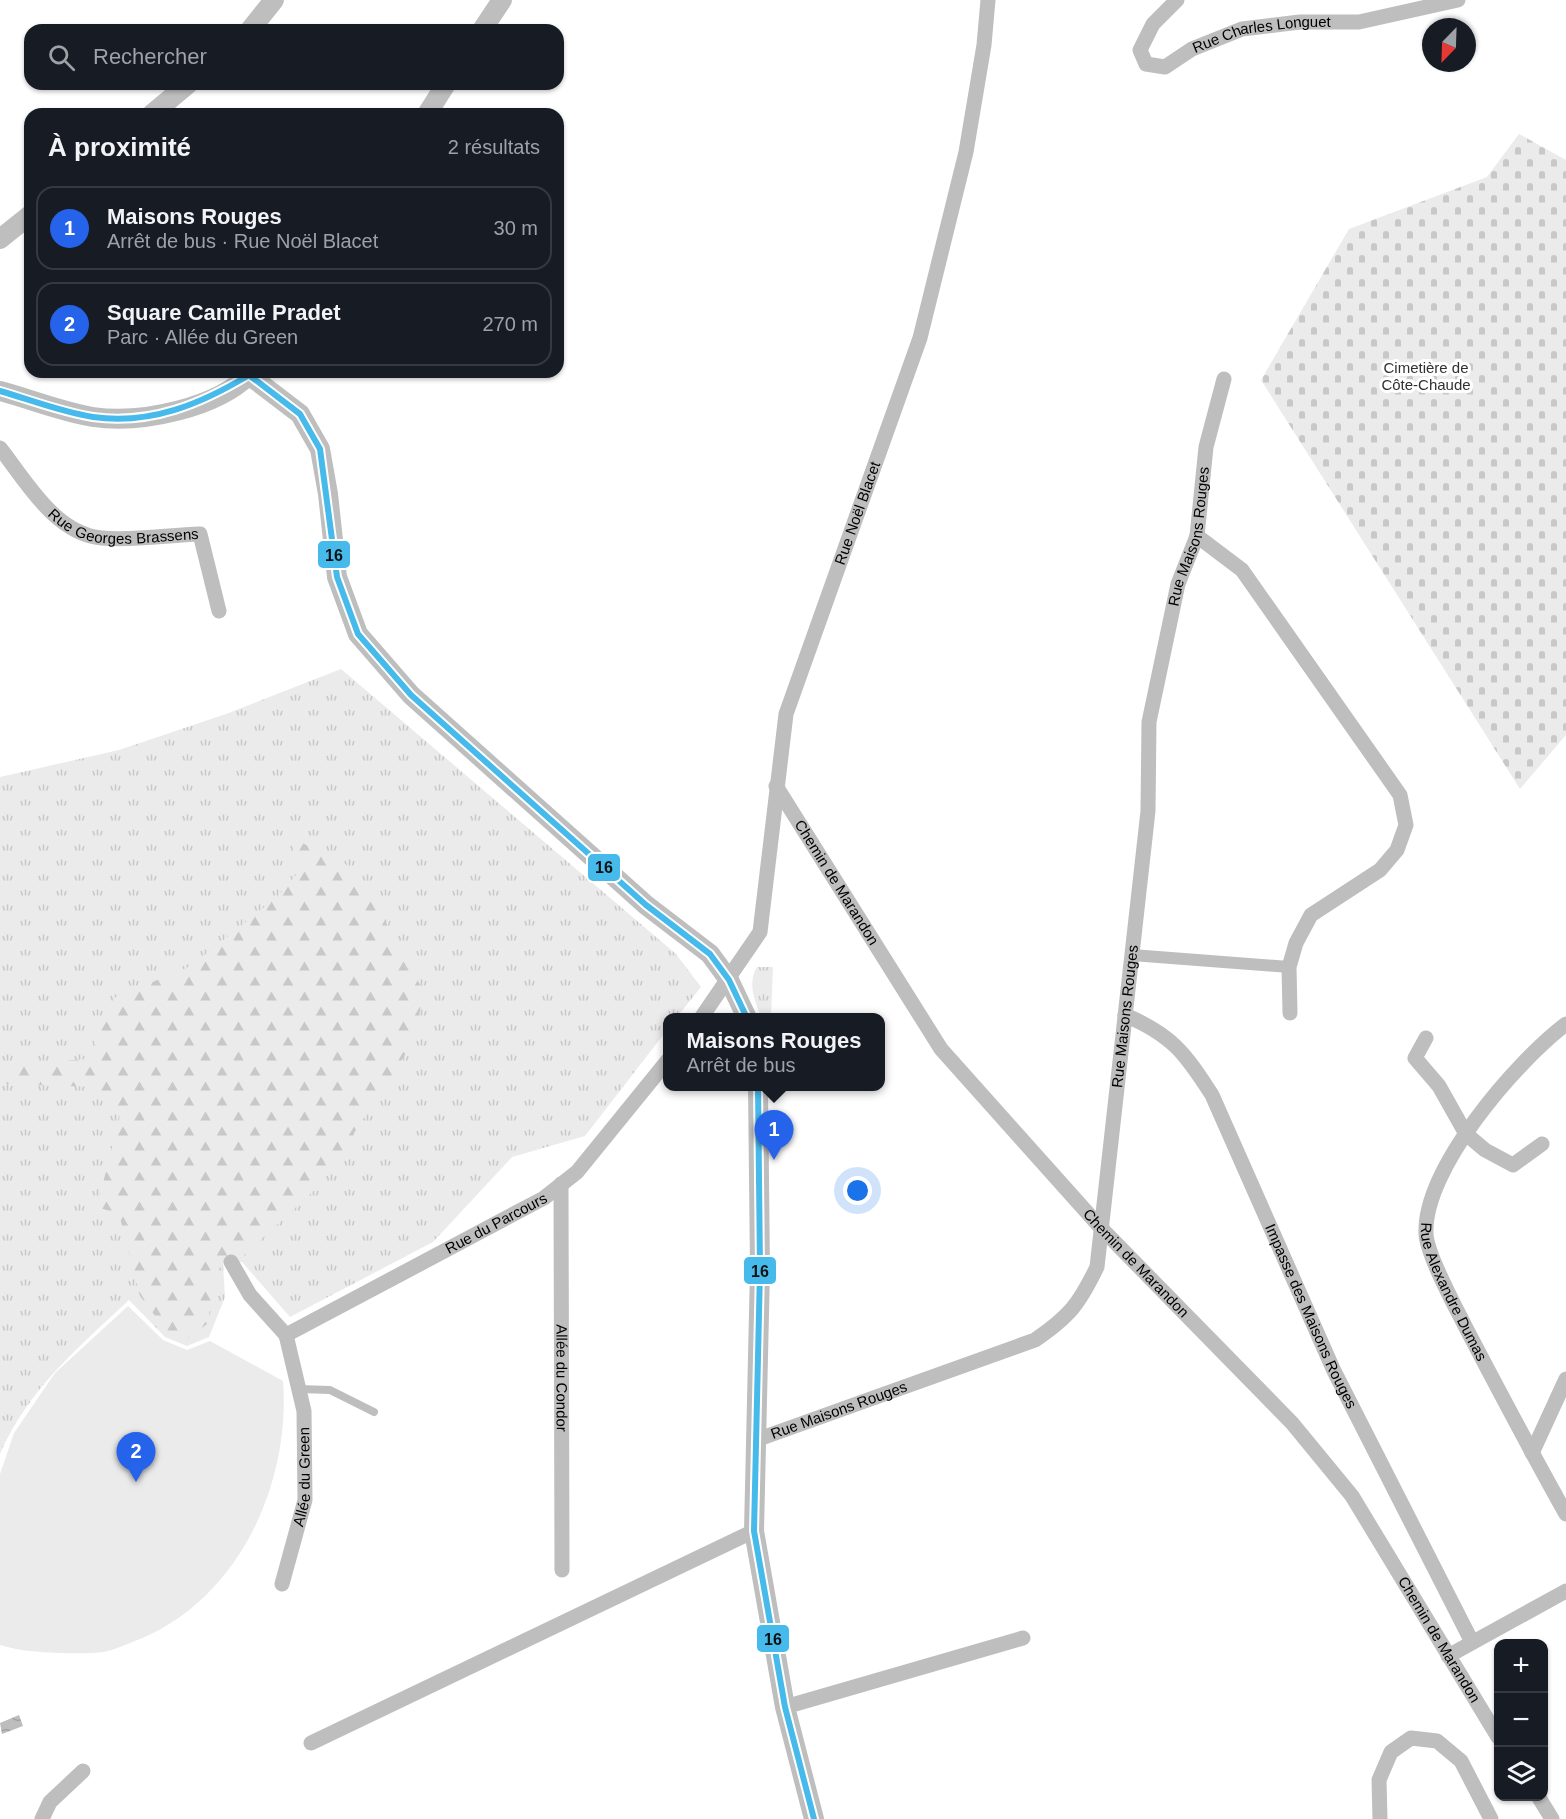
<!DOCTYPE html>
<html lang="fr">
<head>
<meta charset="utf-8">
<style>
  body { margin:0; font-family:Arial,sans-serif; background:#242831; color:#f1f3f6 }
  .controls { position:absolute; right:18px; bottom:18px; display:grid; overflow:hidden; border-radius:12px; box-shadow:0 2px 4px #0004 }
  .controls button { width:54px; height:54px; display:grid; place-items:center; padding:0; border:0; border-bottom:2px solid #363941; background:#171b24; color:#f1f3f6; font:30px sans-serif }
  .compass { position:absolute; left:1422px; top:18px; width:54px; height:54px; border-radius:50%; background:#171b24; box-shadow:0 2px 4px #0004; rotate:203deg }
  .you { position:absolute; left:858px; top:1191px; width:21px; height:21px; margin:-15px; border:4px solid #fff; border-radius:50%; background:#1a73e8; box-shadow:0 0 0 9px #1a73e833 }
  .badge { display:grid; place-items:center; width:39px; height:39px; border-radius:50%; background:#2563eb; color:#fff; font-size:20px; font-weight:700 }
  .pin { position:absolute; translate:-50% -50px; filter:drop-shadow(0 2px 3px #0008) }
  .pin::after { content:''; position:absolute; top:32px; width:21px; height:18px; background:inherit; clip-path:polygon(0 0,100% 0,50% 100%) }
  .popup { position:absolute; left:663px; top:1013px; width:222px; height:78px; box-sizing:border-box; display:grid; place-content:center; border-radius:12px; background:#171b24; filter:drop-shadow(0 2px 4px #0005); font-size:20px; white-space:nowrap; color:#9ea1a6 }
  .popup b { font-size:22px; color:#f1f3f6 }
  .popup::after { content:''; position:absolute; left:50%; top:100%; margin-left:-12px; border:12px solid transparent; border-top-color:#171b24 }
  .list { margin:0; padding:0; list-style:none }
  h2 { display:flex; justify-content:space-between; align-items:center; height:78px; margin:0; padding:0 24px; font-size:26px }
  h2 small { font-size:20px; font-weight:400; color:#9ea1a6 }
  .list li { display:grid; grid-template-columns:39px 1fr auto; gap:18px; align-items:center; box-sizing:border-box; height:84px; margin:0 12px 12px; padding:0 12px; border:2px solid #363941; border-radius:18px }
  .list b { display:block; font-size:22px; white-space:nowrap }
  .list p { margin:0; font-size:20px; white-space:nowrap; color:#9ea1a6 }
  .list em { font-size:20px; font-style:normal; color:#9ea1a6 }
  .icon { flex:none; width:33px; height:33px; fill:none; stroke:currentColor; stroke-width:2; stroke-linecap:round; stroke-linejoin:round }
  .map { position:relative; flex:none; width:1566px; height:1819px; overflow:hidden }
  .search { position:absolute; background:#171b24; box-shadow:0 2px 4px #0004; left:24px; top:24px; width:540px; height:66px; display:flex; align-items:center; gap:15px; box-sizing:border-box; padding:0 21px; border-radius:18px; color:#9ea1a6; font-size:22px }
  .panel { position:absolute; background:#171b24; box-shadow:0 2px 4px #0004; left:24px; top:108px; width:540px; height:270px; border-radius:18px }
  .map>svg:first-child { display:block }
</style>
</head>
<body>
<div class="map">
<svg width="1566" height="1819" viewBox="0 0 1566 1819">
  <defs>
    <pattern id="grass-tufts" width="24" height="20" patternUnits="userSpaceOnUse" patternTransform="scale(1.5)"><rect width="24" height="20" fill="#ebebeb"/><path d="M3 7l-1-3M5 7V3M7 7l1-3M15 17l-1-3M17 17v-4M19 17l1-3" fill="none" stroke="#c8c8c8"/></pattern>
    <pattern id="forest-firs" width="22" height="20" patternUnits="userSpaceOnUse" patternTransform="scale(1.5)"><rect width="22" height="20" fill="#ebebeb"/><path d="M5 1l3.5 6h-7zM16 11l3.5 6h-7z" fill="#c8c8c8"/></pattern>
    <pattern id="cemetery-stones" width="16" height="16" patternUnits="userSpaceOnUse" patternTransform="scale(1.5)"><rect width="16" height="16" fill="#ebebeb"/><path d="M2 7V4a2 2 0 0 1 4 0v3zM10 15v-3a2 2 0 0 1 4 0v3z" fill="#c8c8c8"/></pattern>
    <pattern id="water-waves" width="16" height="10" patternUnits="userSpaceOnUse" patternTransform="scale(1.5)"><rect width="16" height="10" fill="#bdbdbd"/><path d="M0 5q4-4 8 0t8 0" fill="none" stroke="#a1a1a1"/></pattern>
  </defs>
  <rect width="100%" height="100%" fill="#fff"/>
  <path fill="url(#grass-tufts)" d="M341,669L676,954L701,987L677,1017L668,1018L667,1030L585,1136L512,1157L433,1242L290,1317L242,1262L223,1263L225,1297L209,1337L187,1346L165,1337L129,1300C79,1347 28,1389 0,1454V777L119,750L226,714Z
    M757,967H773L771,1017H761C755,1001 747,984 757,967Z"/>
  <path fill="url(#forest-firs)" d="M288,836L357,870L423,990L416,1038L320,1185L241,1258L222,1257L207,1324L187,1339L168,1333L140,1296L119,1214L97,1207L121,1111L97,1087L5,1084L4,1065L87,1059L114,998L191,966L278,896L302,868Z"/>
  <path fill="url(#cemetery-stones)" d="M1519,134L1566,160V735L1520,789L1261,380L1349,229L1487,177Z"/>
  <path fill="#ebebeb" d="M128,1306L163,1340L187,1350L210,1341L283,1381C291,1488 235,1606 130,1643C122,1646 113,1650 104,1652C90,1654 73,1653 59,1653C38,1652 20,1651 0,1645V1474L14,1433L55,1373Z"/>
  <path fill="url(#water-waves)" d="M19,1715L23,1726L2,1734L0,1723Z"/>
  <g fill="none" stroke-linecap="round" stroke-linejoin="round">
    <path stroke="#bebebe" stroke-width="8" d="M299,1389L330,1390L374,1412"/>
    <path stroke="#bebebe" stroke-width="12" d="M1132,955L1289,967"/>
    <g stroke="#bebebe" stroke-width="15">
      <path id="s1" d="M1177,0L1153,24L1140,50L1146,64L1165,67L1192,49L1242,29L1300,22H1359L1458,0"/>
      <path id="s2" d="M0,448C26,481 55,534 102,538C133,541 168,535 200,534L219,611"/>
      <path d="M1197,536L1242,570L1400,795L1406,825L1397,850L1380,870L1311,915L1296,943L1289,967L1290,1013"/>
      <path id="s3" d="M776,786L941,1049L1101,1228L1292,1423L1352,1496L1498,1737"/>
      <path id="s4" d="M1125,1015C1172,1035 1185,1053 1212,1095L1334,1371L1472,1642"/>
      <path id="s5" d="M701,1018L760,932L786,714L920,338L966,152L984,45L988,0"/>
      <path id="s6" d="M1566,1024C1516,1062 1423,1169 1426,1234C1427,1255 1455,1306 1465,1326C1498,1389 1531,1452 1566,1514"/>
      <path d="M1426,1038L1415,1058L1439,1086L1466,1134L1485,1150L1513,1165L1542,1144"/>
      <path id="s7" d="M561,1184L562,1570"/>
      <path d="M231,1262L250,1295L286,1335"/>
      <path id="s8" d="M286,1335L544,1198L577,1172L668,1060"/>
      <path id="s9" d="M756,1440L1035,1340C1070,1316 1079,1304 1097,1267L1148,811L1149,722L1178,584L1197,536L1206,447L1224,379"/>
      <path d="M1532,1453L1566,1379"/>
      <path id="s10" d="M282,1584L305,1500L304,1411L286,1335"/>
      <path d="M1448,1656L1566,1591"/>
      <path d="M785,1707L1023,1638"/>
      <path d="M311,1743L754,1531"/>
      <path d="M1538,1796L1552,1819"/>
      <path d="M42,1819L50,1802L83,1771"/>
      <path d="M1380,1819L1379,1780L1391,1752L1411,1738L1437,1741L1461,1761L1491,1819"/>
    </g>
    <path stroke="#bebebe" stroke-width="20" d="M250,30L274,0
      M482,30L502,0
      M152,114L188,84
      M427,114L446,84
      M0,239L30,215
      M249,375L300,414L320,449L328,494L337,577L358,634L411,695L646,905L710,954L729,980L747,1018
      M0,391C30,399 62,412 93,417C141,424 218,408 252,372
      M758,1086L760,1270L754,1531L785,1707L814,1819"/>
    <g stroke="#fff" stroke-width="10">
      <path id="bus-1" d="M249,375L300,414L320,449L337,577L358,634L411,695L646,905L710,954L729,980L747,1018
        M0,391C31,400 61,412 93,417C151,425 201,404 249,375
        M758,1086L760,1270L754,1531L785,1707L814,1819"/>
    </g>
    <use href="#bus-1" stroke="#47baec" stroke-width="6"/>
  </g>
  <g text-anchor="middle" stroke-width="6" stroke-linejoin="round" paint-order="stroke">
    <g font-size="15" fill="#000" stroke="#fff">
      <text dy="5" stroke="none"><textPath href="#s1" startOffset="202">Rue Charles Longuet</textPath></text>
      <text dy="5" stroke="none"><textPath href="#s5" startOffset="537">Rue Noël Blacet</textPath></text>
      <text dy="5" stroke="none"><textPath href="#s2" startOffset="159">Rue Georges Brassens</textPath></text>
      <text dy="5" stroke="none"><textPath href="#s9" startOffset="1132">Rue Maisons Rouges</textPath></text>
      <text dy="5" stroke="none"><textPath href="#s3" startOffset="114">Chemin de Marandon</textPath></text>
      <text dy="5" stroke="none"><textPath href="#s9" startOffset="646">Rue Maisons Rouges</textPath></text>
      <text dy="5" stroke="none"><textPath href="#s8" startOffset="238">Rue du Parcours</textPath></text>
      <text dy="5" stroke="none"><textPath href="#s3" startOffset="600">Chemin de Marandon</textPath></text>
      <text dy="5" stroke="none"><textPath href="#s6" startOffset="322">Rue Alexandre Dumas</textPath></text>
      <text dy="5" stroke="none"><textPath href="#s4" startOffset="363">Impasse des Maisons Rouges</textPath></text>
      <text dy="5" stroke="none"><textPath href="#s7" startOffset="194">Allée du Condor</textPath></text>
      <text dy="5" stroke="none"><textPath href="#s9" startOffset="88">Rue Maisons Rouges</textPath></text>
      <text dy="5" stroke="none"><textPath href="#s10" startOffset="110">Allée du Green</textPath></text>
      <text dy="5" stroke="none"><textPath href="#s3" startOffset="1086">Chemin de Marandon</textPath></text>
    </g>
    <g font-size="15" fill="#313131" stroke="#fff">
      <text x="1426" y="373">Cimetière de<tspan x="1426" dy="17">Côte-Chaude</tspan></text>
    </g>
  </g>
  <g stroke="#fff" stroke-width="2">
    <rect x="317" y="540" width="34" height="29" rx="6" fill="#47baec"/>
    <rect x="587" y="853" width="34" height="29" rx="6" fill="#47baec"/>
    <rect x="743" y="1256" width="34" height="29" rx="6" fill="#47baec"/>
    <rect x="756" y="1624" width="34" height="29" rx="6" fill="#47baec"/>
  </g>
  <g font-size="16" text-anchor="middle" font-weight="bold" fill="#111">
    <text x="334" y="561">16</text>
    <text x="604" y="873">16</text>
    <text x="760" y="1277">16</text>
    <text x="773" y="1645">16</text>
  </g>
</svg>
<div class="controls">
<button>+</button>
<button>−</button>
<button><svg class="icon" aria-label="layers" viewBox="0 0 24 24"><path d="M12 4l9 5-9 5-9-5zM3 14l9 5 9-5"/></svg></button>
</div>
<svg class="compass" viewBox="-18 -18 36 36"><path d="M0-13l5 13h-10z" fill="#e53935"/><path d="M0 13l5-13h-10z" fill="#9ea1a6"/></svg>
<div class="you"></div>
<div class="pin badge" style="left:774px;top:1160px">1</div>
<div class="popup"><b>Maisons Rouges</b>Arrêt de bus</div>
<div class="pin badge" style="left:136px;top:1482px">2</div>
<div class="search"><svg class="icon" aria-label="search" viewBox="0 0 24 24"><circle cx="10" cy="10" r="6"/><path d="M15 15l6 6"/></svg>Rechercher</div>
<section class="panel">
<h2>À proximité<small>2 résultats</small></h2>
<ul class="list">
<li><span class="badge">1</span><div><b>Maisons Rouges</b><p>Arrêt de bus · Rue Noël Blacet</p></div><em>30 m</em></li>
<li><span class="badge">2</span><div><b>Square Camille Pradet</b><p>Parc · Allée du Green</p></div><em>270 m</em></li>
</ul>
</section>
</div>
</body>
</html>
